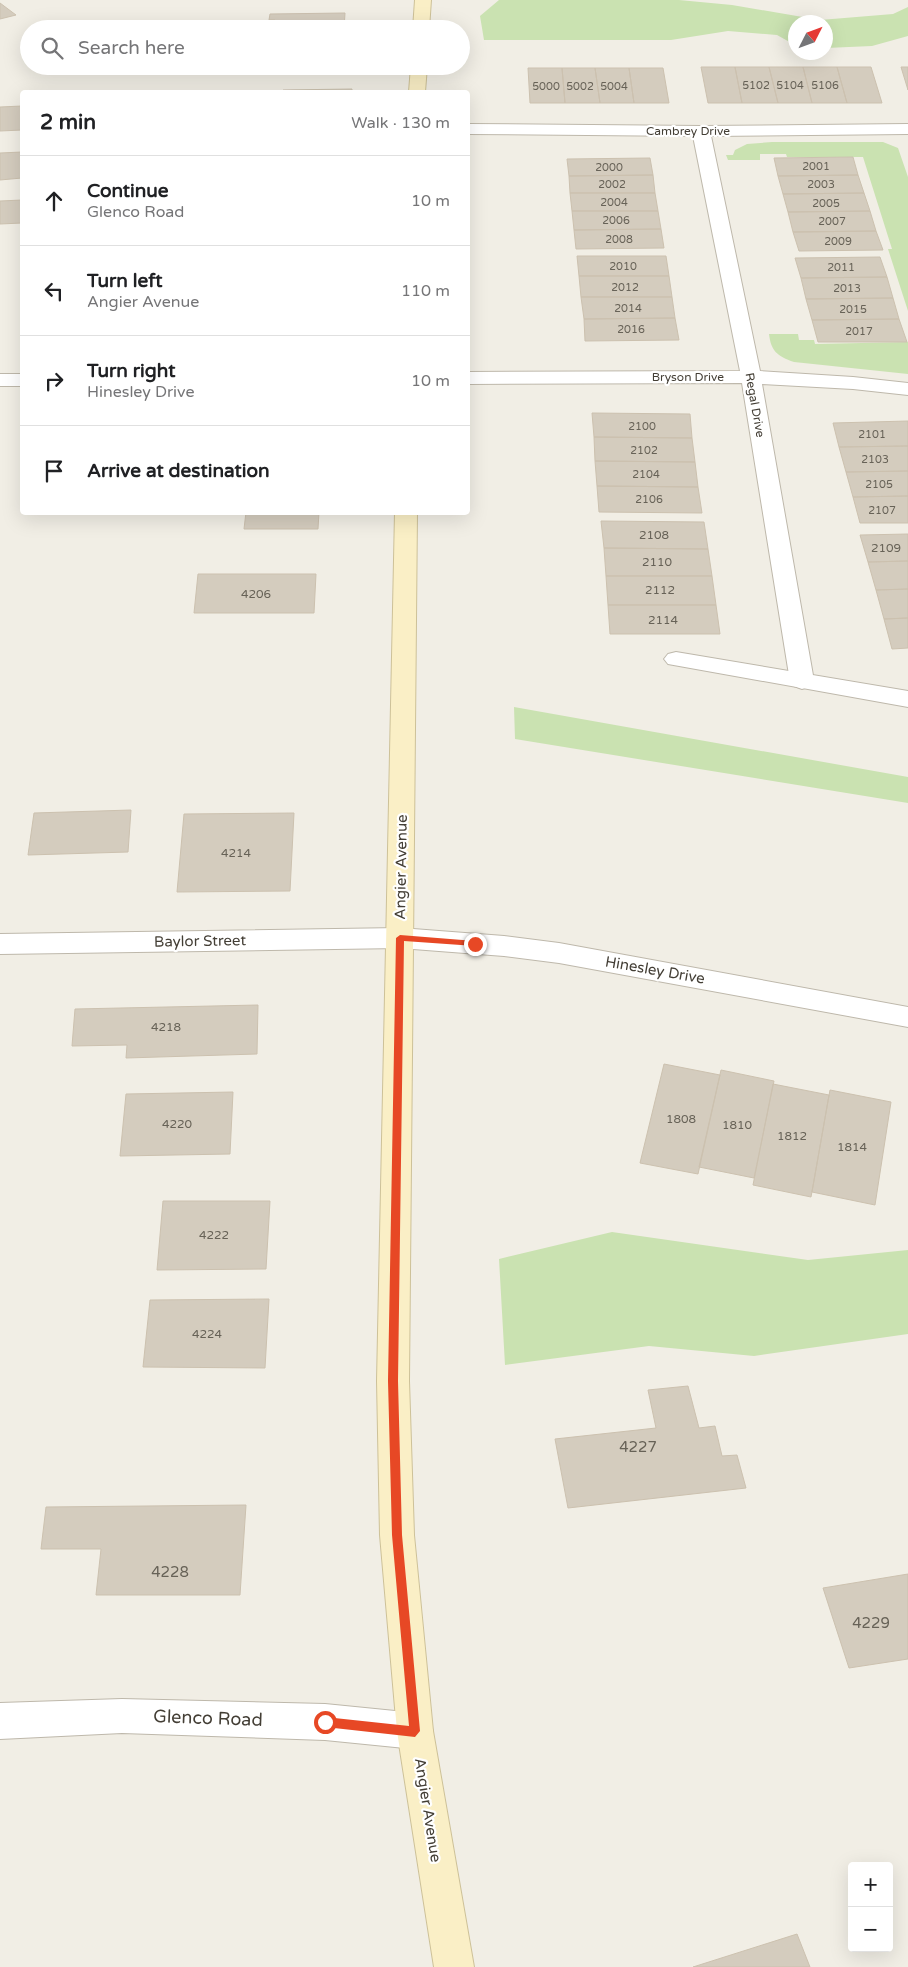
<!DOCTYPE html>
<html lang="en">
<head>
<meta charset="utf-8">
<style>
  body { margin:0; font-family:"Varela Round",sans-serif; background:#f2f2f2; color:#202124 }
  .controls { position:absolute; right:15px; bottom:15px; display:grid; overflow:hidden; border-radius:5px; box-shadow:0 5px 20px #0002 }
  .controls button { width:45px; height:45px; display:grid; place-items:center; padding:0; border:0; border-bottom:1px solid #e0e0e0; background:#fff; color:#202124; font:25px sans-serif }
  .compass { position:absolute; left:788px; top:15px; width:45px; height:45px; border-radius:50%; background:#fff; box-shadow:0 5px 20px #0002; rotate:48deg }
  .stop { position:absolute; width:15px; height:15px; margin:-11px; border:4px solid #e74825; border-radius:50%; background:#fff }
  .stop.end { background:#e74825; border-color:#fff; box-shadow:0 1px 5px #0008 }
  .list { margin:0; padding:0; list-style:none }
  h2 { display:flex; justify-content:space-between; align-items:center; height:65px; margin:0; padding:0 20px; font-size:21px }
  h2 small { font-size:16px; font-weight:400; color:#757577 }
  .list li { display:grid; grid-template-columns:32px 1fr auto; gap:15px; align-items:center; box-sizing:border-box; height:90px; padding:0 20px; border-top:1px solid #e0e0e0 }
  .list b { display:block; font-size:19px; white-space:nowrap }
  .list p { margin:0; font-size:16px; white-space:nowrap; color:#757577 }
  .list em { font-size:16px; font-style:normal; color:#757577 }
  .icon { flex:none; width:28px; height:28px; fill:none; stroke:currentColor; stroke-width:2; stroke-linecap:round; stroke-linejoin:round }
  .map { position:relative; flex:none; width:908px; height:1967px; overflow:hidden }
  .search { position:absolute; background:#fff; box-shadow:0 5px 20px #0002; left:20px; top:20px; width:450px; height:55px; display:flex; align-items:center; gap:12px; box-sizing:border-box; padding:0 18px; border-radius:28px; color:#757577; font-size:19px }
  .panel { position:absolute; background:#fff; box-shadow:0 5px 20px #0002; left:20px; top:90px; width:450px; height:425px; border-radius:5px }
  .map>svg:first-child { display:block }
</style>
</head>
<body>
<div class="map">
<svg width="908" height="1967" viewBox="0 0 908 1967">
  <rect width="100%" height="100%" fill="#f1eee5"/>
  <path fill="#cae2b1" d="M499,0H679L732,5L820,20L893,14L908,7V36L872,46L826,48V22H796L795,45L777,35L728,31L671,40H484L480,16Z
    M772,142H883L898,148L908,177V311L888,249H892L863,157H787L786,154H760V160H728L726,155H733L735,150L747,144Z
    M769,334H798L799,340H814L815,344L908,342V374L794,362C777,356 771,351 769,334Z
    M514,707L908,777V803L515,739Z
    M612,1232L808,1260L908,1250V1334L754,1356L649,1346L505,1365L499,1259Z"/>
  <path fill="#d4ccbe" stroke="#ccc1af" d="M0,3L16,15L0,19Z
    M345,13L344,29L275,28V20H269L270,14Z
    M701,67H735L742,103H708Z
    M735,67H769L778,103H742Z
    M769,67H803L812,103H778Z
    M803,67H837L847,103H812Z
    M837,67H871L882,103H847Z
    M901,67H908V90Z
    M528,68H562L565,103H530Z
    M562,68H595L600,103H565Z
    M595,68H629L634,103H600Z
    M629,68H663L669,103H634Z
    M352,89V92H283V90Z
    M22,106V130L0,131V107Z
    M22,152V178L0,180V153Z
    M853,157L858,175L778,176L774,158Z
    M650,158L653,175L569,176L567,159Z
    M653,175L655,193H570L569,176Z
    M858,175L864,193L783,194L778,176Z
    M570,193H655L658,211H572Z
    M864,193L870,211L788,212L783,194Z
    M22,200V223L0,224V201Z
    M572,211H658L661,229L574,230Z
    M870,211L876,231L793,232L788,212Z
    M661,229L664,248L576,249L574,230Z
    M876,231L883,250L799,251L793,232Z
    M577,256H666L669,276H579Z
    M880,257L887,277L801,278L795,258Z
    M579,276H669L672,297H581Z
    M887,277L893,298L806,299L801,278Z
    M581,297H672L675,318L584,319Z
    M893,298L899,319L812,320L806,299Z
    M675,318L679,340L585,341L584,319Z
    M899,319L907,342H818L812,320Z
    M592,413L690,414L692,438L594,437Z
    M908,421V446L839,447L833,423Z
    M594,437L692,438L695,462L595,461Z
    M908,446V471L846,472L839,447Z
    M595,461L695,462L698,487L597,486Z
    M908,471V496L853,497L846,472Z
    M597,486L698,487L702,513L599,512Z
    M908,496V523H860L853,497Z
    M246,512H319L318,529H244Z
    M601,521L704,522L708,549L604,548Z
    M908,534V561L868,562L860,535Z
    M604,548L708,549L712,576H606Z
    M908,561V589L876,590L868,562Z
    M198,574H316L314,613H194Z
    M606,576H712L716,605H608Z
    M908,589V618L884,619L876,590Z
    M608,605H716L720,634H610Z
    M908,618V648L892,649L884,619Z
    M131,810L128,852L28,855L34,813Z
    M294,813L290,891L177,892L184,814Z
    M258,1005L257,1054L126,1058L127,1045L72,1046L75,1009Z
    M664,1064L720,1075L698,1174L640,1163Z
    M721,1070L774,1081L754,1178L699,1167Z
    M773,1084L829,1095L811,1197L753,1185Z
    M830,1090L891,1102L875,1205L812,1192Z
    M233,1092L230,1154L120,1156L126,1094Z
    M163,1201H270L266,1269L157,1270Z
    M269,1299L265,1368L143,1367L150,1300Z
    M688,1386L699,1428L715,1426L722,1456L737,1455L746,1488L568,1508L555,1439L656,1428L648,1390Z
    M246,1505L240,1595H96L101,1549H41L46,1507Z
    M908,1574V1659L849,1668L823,1588Z
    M797,1934L810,1967H693Z"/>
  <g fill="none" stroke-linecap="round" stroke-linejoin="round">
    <g stroke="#beb8ab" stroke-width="2">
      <path id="lane" d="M676,652L908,691V707L668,664L664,659L668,654Z"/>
    </g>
    <g stroke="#beb8ab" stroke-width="2">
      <path id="street" d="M468,124L701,126L908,124V134L711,136L760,371L853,377L908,383V395L853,389L762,384L814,681L810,686L802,689L794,686L790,681L742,383L468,384V372L740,371L693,136L468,134Z
        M0,374H22V386H0Z
        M400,928L504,936L559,943L908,1007V1027L559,963L504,956L400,948L0,954V934Z
        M122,1699L325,1704L415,1713L428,1719L433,1731L428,1743L415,1749L325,1740L122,1733L0,1739V1703Z"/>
    </g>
    <g stroke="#cdc198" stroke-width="2">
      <path id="secondary" d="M415,0H431L429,29H413Z
        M411,66H427L425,92H409Z
        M395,512H417L409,1381L414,1535L433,1731L474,1967H434L397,1731L380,1535L377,1381Z"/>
    </g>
    <use href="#lane" fill="#fff" fill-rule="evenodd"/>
    <use href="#street" fill="#fff" fill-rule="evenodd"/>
    <use href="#secondary" fill="#faefc6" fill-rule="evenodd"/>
  </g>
  <path fill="#e74825" d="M400,935L475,941L479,944L475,946L404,941L398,1381L402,1535L420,1731L415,1737L325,1727L319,1722L325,1717L409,1726L392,1535L388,1381L396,938Z"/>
  <g text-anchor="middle" stroke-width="4.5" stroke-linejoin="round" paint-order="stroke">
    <g font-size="11" fill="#676257">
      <text x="756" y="89">5102</text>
      <text x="790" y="89">5104</text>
      <text x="825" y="89">5106</text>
      <text x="546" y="90">5000</text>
      <text x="580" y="90">5002</text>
      <text x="614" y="90">5004</text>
      <text x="816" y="170">2001</text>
      <text x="609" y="171">2000</text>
      <text x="612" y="188">2002</text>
      <text x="821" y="188">2003</text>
      <text x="614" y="206">2004</text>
      <text x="826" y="207">2005</text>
      <text x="616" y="224">2006</text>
      <text x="832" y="225">2007</text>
      <text x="619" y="243">2008</text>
      <text x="838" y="245">2009</text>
      <text x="623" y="270">2010</text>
      <text x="841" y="271">2011</text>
      <text x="625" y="291">2012</text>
      <text x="847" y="292">2013</text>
      <text x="628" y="312">2014</text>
      <text x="853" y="313">2015</text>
      <text x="631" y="333">2016</text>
      <text x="859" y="335">2017</text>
      <text x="642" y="430">2100</text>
      <text x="872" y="438">2101</text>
      <text x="644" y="454">2102</text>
      <text x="875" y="463">2103</text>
      <text x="646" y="478">2104</text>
      <text x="879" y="488">2105</text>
      <text x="649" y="503">2106</text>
      <text x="882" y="514">2107</text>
    </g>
    <g font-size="12" fill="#433e35" stroke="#fff">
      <text x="688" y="135">Cambrey Drive</text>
      <text x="688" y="381">Bryson Drive</text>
      <text transform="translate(755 405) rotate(80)" y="4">Regal Drive</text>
    </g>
    <g font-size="12" fill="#676257">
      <text x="654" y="539">2108</text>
      <text x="886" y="552">2109</text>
      <text x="657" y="566">2110</text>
      <text x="660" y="594">2112</text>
      <text x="256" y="598">4206</text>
      <text x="663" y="624">2114</text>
      <text x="236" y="857">4214</text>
      <text x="166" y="1031">4218</text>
      <text x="681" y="1123">1808</text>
      <text x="177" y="1128">4220</text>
      <text x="737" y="1129">1810</text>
      <text x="792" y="1140">1812</text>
      <text x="852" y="1151">1814</text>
      <text x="214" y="1239">4222</text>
      <text x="207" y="1338">4224</text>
    </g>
    <g font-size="15" fill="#433e35" stroke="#fff">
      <text transform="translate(401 867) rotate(-89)" y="5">Angier Avenue</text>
      <text transform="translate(200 941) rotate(-1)" y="5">Baylor Street</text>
      <text transform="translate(655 970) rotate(10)" y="5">Hinesley Drive</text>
      <text transform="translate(428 1810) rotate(81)" y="5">Angier Avenue</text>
    </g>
    <g font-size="15" fill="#676257">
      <text x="638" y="1452">4227</text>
      <text x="170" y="1577">4228</text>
      <text x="871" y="1628">4229</text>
    </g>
    <g font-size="18" fill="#433e35" stroke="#fff">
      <text transform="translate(208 1718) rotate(2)" y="6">Glenco Road</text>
    </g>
  </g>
</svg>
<div class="controls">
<button>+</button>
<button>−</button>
</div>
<svg class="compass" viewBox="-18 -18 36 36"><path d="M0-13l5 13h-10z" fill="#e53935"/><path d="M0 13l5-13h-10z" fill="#757577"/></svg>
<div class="stop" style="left:325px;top:1722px"></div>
<div class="stop end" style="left:475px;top:944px"></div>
<div class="search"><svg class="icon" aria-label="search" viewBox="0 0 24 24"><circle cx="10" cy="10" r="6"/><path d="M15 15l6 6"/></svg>Search here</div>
<section class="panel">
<h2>2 min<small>Walk · 130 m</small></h2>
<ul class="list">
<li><svg class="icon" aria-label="ahead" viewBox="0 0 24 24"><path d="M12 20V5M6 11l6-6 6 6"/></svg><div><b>Continue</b><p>Glenco Road</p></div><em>10 m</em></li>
<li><svg class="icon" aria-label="left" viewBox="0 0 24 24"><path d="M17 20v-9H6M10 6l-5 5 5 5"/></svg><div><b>Turn left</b><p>Angier Avenue</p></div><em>110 m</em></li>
<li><svg class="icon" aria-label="right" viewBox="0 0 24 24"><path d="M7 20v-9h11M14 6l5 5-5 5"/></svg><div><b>Turn right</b><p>Hinesley Drive</p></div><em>10 m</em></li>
<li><svg class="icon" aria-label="arrive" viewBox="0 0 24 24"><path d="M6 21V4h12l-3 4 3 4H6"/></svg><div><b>Arrive at destination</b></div></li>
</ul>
</section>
</div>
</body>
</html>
